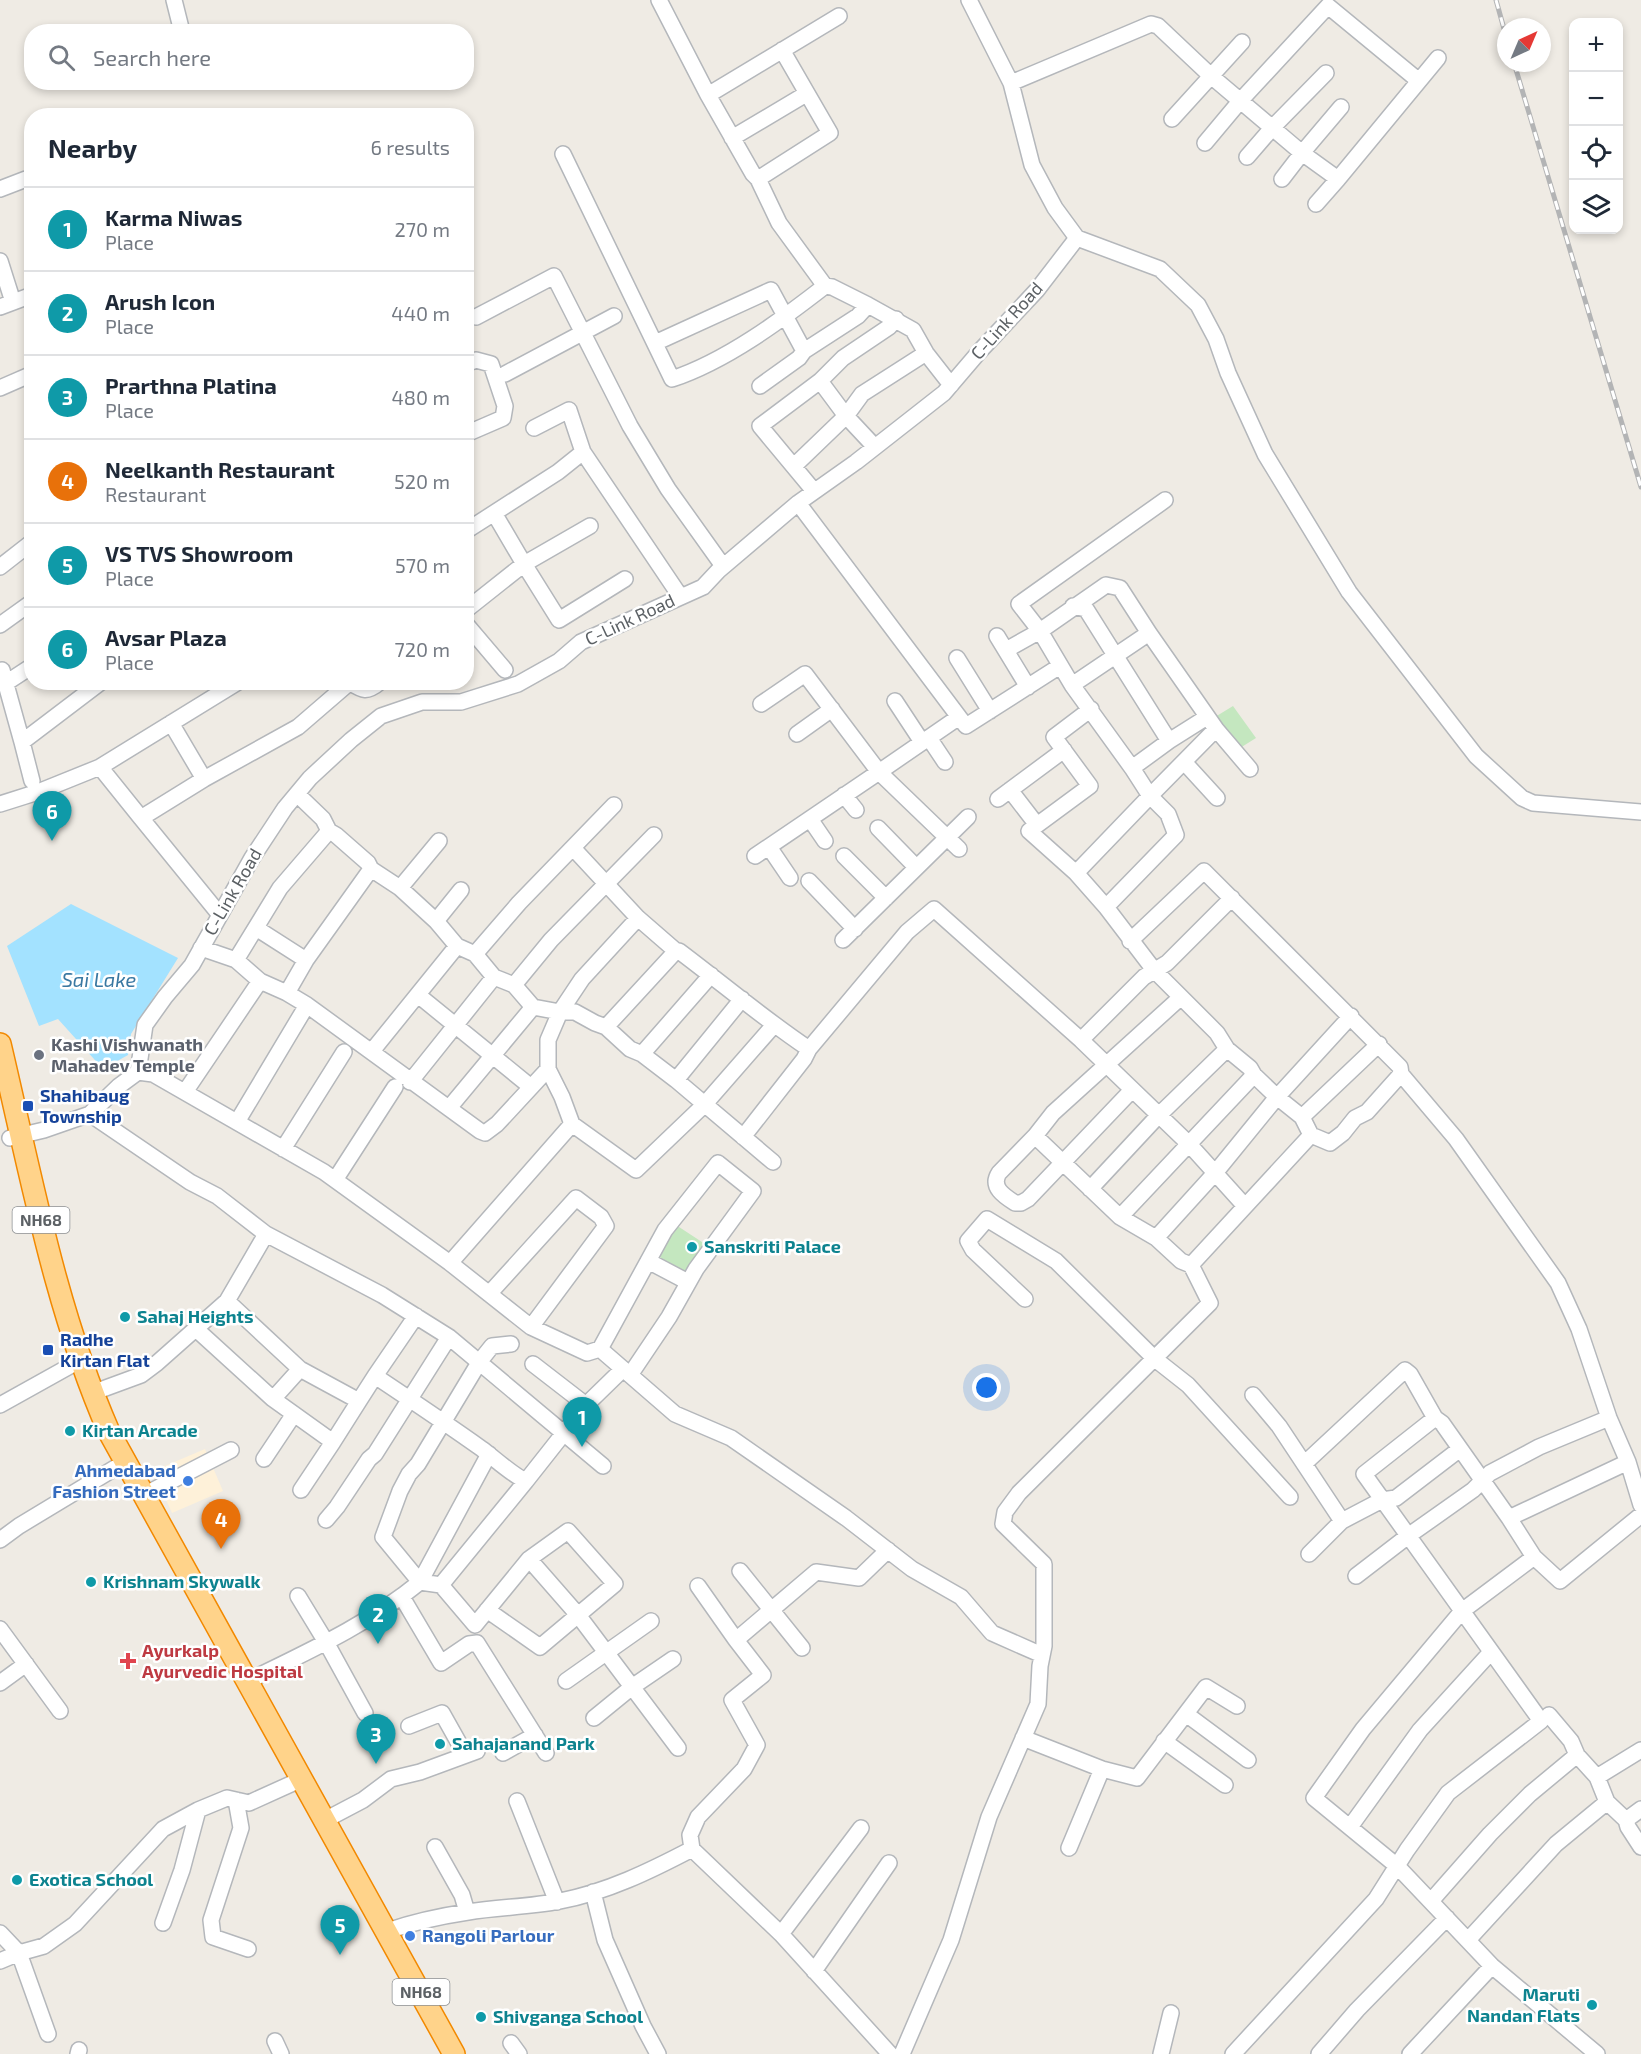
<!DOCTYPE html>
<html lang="en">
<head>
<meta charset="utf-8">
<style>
  body { margin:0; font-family:"Exo 2",sans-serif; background:#f6f6f7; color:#1f2937 }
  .controls { position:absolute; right:18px; top:18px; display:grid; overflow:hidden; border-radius:12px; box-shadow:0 3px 9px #0003 }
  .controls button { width:54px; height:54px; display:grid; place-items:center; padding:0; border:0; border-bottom:2px solid #e0e1e3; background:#fff; color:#1f2937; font:30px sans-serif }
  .compass { position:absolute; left:1497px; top:18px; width:54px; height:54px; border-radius:50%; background:#fff; box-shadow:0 3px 9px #0003; rotate:44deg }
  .you { position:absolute; left:987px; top:1388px; width:21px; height:21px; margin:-15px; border:4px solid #fff; border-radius:50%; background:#1a73e8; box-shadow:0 0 0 9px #1a73e833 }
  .badge { display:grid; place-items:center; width:39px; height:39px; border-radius:50%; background:#7c3aed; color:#fff; font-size:20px; font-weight:700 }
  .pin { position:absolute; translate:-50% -50px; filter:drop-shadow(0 2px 3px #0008) }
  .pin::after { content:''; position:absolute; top:32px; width:21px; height:18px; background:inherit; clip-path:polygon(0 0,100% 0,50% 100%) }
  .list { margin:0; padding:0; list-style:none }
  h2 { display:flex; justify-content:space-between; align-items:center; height:78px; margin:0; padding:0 24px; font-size:26px }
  h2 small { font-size:20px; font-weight:400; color:#747a83 }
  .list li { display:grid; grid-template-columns:39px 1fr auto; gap:18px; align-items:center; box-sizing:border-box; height:84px; padding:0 24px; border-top:2px solid #e0e1e3 }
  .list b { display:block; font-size:22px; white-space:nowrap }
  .list p { margin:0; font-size:20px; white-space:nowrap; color:#747a83 }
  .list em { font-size:20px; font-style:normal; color:#747a83 }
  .icon { flex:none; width:33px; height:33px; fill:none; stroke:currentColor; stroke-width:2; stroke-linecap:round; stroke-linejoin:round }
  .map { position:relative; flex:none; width:1641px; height:2054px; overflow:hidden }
  .search { position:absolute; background:#fff; box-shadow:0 3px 9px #0003; left:24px; top:24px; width:450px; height:66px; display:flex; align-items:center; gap:15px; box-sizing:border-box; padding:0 21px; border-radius:24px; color:#747a83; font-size:22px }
  .panel { position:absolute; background:#fff; box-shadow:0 3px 9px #0003; left:24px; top:108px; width:450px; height:582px; border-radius:24px }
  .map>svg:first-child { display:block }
</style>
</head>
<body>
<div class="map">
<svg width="1641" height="2054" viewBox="0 0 1641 2054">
  <rect width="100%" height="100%" fill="#efebe4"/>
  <path fill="#fef1d9" d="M205,1449L223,1491L172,1513L153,1471Z"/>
  <path fill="#c4e7bf" d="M1233,706L1256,738L1240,748L1215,717Z
    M676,1225L705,1244L686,1274L658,1256Z"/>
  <path fill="#a3e2ff" d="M71,904L178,958L131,1034L128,1055L103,1069L58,1019L39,1026L7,946Z"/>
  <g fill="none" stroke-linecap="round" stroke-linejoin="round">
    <g stroke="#b4b7bb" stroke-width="18">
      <path id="minor" d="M174,0L182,32
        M659,0L708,95L753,174L758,179L779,223L825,286L832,287L868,305L913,330L926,353L951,385
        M1011,83L1151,24L1158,26L1211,76L1302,153L1341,107
        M708,95L839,16
        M1172,119L1242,42
        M732,138L806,94
        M1205,143L1241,100L1328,6L1419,81
        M563,154L672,379C726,361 780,321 825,286
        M1247,157L1273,127L1326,73
        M758,179L830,133L782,50
        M1282,179L1302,153L1338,179L1438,58
        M0,189L26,179
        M1316,204L1338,179
        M1077,238L1160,269L1198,305L1216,339L1228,373L1265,454L1349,592L1476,756L1522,798L1533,803L1641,812
        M0,261L13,302
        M0,307L32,295
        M476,317L554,276L630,426L668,489L723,566
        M655,343L771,290L804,351
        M466,364L476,360L491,364L505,406L503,418L466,434
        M505,374L614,316
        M820,381L846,416L875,447
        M760,386L799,358L804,351L858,316L868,305
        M0,388L32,374
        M534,428L569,410L583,452
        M794,466L846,416L862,394L926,353
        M814,491L760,426L820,381L843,358L889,327L896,319
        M798,503L959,717
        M494,513L524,564L559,620L625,579
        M466,531L558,472L583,452L680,596
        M0,567L32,542
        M1073,606L1086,609L1169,741L1207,717
        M466,610L524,564L590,526
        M466,624L505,670
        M0,625L32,602
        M1149,633L1120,588L1106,585L1040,631L1019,604L1165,500
        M997,636L1028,687
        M1006,650L1040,631L1072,685L1149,633L1216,729
        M957,658L990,711
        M2,670L22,742L101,682
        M349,682C363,691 367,693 380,682
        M6,683L32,666
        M1072,685L1132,768
        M895,701L922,742
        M1091,709L1054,737L1090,786L1029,831L1076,873L1106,907L1154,970L1217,1033L1227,1049L1250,1068L1254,1075L1277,1097L1302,1117L1311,1135L1330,1143L1343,1133L1355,1118L1367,1112L1401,1074
        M171,723L204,779
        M797,734L832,709
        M929,738L945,762
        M1169,741L1132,768L1150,796L1216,729L1250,769
        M22,742L32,781
        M1184,762L1217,798
        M100,767L238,682
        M1010,790L1037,825
        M297,794L323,819L329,831L336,835L368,863L371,869L400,888L436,921L457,946L475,954L494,977L514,985L533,1007L560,1012H575L595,1023L606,1027L630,1049L642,1054L676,1080L773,1162
        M844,795L856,810
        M998,799L1064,750
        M0,804L38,792L100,767L141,818L204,779L298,727L349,683
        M141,818L220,915
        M810,819L825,841
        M878,828L916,867
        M769,847L790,878
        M573,848L638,918L676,951H679C723,984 764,1019 809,1049
        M959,849L879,772L959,717L966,726L1060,666
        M755,856L879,772L805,674L761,704
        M844,856L886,898
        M1076,873L1150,796L1168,814L1176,835L1106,907
        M809,881L855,929
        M400,888L439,841
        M638,918L582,979L560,1012L548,1040V1069L562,1097L572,1124L636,1170L704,1105L774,1025
        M436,921L461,890
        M256,928L306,960
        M843,940L968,817
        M1130,941L1204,871L1400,1067L1401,1074L1456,1139L1558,1283L1579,1329L1609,1418L1628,1462L1641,1505
        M201,948L236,960L260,981L287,993L307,1005L480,1131L485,1133L497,1124L548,1069
        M475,954L519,903L614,805
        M236,960L280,888L329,831
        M514,985L551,940L654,835
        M287,993L306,960L371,869
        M418,995L531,1087
        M606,1027L676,951
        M1081,1040L1144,977L1167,963L1232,898
        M372,1051L457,946
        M642,1054L711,975
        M138,1072L153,1074L324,1172L450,1263L531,1327L587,1353L600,1349L675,1414L731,1438L846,1518L912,1569L961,1597L992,1633L1042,1655
        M676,1080L742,999
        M410,1082L494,977
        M1132,1090L1028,1199L1021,1203H1015C1004,1196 990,1187 999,1173L1035,1136L1053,1113L1180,998
        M185,1092L260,981
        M449,1108L533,1007
        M90,1114L190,1182L217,1196L266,1234L382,1295L449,1337L603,1466
        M1302,1117L1379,1044
        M237,1122L307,1005
        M743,1137L804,1059L809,1049L907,932L934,909L1081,1040L1189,1144L1244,1205
        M10,1138L44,1130L90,1114L119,1086L138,1072L145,1025L165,997L192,965L252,858L285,808L310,778L351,740L381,716L422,702H461L518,684L559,661L581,642L703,587L718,571L798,503L856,462L944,393L979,352L1037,290L1077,238L1055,208L1032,165L1011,83L969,0
        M283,1149L344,1052
        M335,1180L395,1087
        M1090,1189L1158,1116L1227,1049
        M1120,1217L1254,1075
        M1156,1238L1215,1173L1277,1097L1351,1016
        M648,1261L688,1282
        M450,1263L572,1124
        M1191,1265L1311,1135
        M489,1294L576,1198L601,1217L606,1226L531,1327
        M1025,1299L973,1250L968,1241L987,1219L1056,1261L1155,1359L1188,1385L1290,1497
        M227,1301L266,1234
        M416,1316L375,1376C411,1400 447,1424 482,1449C494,1458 515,1477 526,1481L586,1405L623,1369
        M196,1329L273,1399L333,1442L359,1401L300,1369
        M600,1349L665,1230L718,1163L753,1191L696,1269L669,1317L630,1375
        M533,1364L586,1405
        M92,1393L141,1375L157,1363L227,1301L300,1369L273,1399
        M1253,1395L1279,1426L1342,1521
        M359,1401L375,1376
        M0,1405L70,1366
        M489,1454L420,1582L441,1585L526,1481
        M264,1459L294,1414
        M1304,1464L1405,1370L1410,1374L1435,1418L1442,1423L1509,1518L1628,1462
        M301,1490L333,1442
        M144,1495L231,1450
        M1509,1518L1534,1557L1560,1581L1641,1515
        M326,1520L337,1507L369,1459L375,1454L449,1337
        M0,1540L19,1526L115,1468
        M1309,1554L1342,1521L1382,1500L1396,1498L1460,1449
        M1534,1557L1462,1611L1363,1729L1314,1798L1397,1866L1492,1966L1597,2054
        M529,1559L578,1615L678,1748
        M740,1571L802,1648
        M1356,1576L1408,1536L1473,1490L1490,1473L1539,1447L1609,1418
        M441,1585L475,1625L529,1559L568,1531L615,1584L540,1647L487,1610
        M698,1586L736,1640
        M298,1596L326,1642L365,1713
        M402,1597L441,1663L469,1644L477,1643L546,1753
        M0,1629L60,1711
        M248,1681C307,1652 369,1624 420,1582L383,1537L400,1491L409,1474L418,1464L480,1361L492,1346L511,1344
        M566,1681L651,1621
        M0,1683L26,1664
        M1186,1714L1248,1760
        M1549,1715L1571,1741L1577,1755L1597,1777L1607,1802L1626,1820L1628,1827L1641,1847
        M594,1718L632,1687L673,1659
        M409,1726L442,1713L465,1754
        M1023,1738L1102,1769L1137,1778L1206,1687L1237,1706
        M1164,1741L1225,1785
        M503,1753L535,1735
        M1597,1777L1641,1750
        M236,1800L241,1828L211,1920L213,1937L248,1949
        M517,1801L557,1902
        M325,1820L363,1800L391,1779L420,1772L477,1751
        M1626,1820L1641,1809
        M1350,1827L1420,1730L1491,1652
        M435,1847L462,1895L467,1912
        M1069,1848L1102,1769
        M692,1849L781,1934L890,2054
        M593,1892L605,1940L643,2026L658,2054
        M1431,1901L1490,1834L1530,1794L1577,1755
        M163,1923L182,1870L198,1810
        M387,1931C414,1922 441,1916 468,1912C498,1907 530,1907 560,1901C607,1892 650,1871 692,1849L690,1835L698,1817L744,1769L757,1745L732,1700L763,1675L736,1640L816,1572L859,1578L888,1550
        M0,1933L19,1953L48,2034
        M781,1934L861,1828
        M1468,1940L1556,1844L1607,1802
        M0,1961L19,1953L44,1946L75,1924L163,1829L198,1810L227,1798L249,1803L302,1779
        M814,1971L889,1863
        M275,2041L281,2054
        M511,2043L519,2054
        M78,2054L79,2050
        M902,2054L951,1940L989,1817L1038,1704L1040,1666L1044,1646V1564L1003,1524L1005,1512L1019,1493L1210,1303L1191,1265L1181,1261L1156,1238L1120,1217L1035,1136
        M1161,2054L1171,2013
        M1233,2054L1376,1899L1407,1850L1448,1793L1541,1721L1364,1474L1435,1418
        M1319,2054L1357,2010L1447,1918
        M1410,2054L1492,1966"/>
    </g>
    <g stroke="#f28900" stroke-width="24">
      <path id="highway" d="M0,1044C31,1175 55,1309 109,1432L454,2054"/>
    </g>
    <use href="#minor" stroke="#fff" stroke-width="15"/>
    <use href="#highway" stroke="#ffd38a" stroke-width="21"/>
    <g stroke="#b3b4b5" stroke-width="5">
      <path id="rail" d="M1496,0L1506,36
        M1514,63L1641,487"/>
    </g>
    <use href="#rail" stroke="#fff" stroke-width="3" stroke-dasharray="9" stroke-linecap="butt"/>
  </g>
  <circle fill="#6b7280" stroke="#fff" stroke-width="2" cx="39" cy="1055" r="6"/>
  <g fill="#1a4fb4" stroke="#fff" stroke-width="2">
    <rect x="22" y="1100" width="12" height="12" rx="3"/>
    <rect x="42" y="1344" width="12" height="12" rx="3"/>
  </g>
  <g fill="#0f9aa8" stroke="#fff" stroke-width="2">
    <circle cx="692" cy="1247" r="6"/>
    <circle cx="125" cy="1317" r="6"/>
    <circle cx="70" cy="1431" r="6"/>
    <circle cx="91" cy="1582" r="6"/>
    <circle cx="440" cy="1744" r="6"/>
    <circle cx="17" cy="1880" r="6"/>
    <circle cx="1592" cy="2005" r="6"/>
    <circle cx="481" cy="2017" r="6"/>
  </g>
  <g fill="#3f7fe0" stroke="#fff" stroke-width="2">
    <circle cx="188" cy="1481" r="6"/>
    <circle cx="410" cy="1936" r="6"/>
  </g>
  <path fill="#e0444e" stroke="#fff" stroke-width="2" d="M125 1652h6v6h6v6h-6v6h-6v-6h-6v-6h6z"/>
  <g text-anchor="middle" stroke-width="5" stroke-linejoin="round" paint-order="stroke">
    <g fill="#fff" stroke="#8d9093" stroke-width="1.5">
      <rect x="12.5" y="1207" width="57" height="26" rx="4.5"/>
      <rect x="392.5" y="1979" width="57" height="26" rx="4.5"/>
    </g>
    <g font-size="16" font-weight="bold" fill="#5c6165">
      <text x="41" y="1226">NH68</text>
      <text x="421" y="1998">NH68</text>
    </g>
    <g font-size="18" fill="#5c6165" stroke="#fff">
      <text transform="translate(1007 321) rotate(-48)" y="6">C-Link Road</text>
      <text transform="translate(630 620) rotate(-25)" y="6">C-Link Road</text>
      <text transform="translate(233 892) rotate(-60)" y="6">C-Link Road</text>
    </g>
    <g font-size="18" font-weight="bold" fill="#5b616d" stroke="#fff" text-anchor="start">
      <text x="51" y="1051">Kashi Vishwanath<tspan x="51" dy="21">Mahadev Temple</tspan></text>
    </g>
    <g font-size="18" font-weight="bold" fill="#164399" stroke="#fff" text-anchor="start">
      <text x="40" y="1102">Shahibaug<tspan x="40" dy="21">Township</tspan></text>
      <text x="60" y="1346">Radhe<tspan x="60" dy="21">Kirtan Flat</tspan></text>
    </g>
    <g font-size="18" font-weight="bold" fill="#0d838f" stroke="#fff" text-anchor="start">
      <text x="704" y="1253">Sanskriti Palace</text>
      <text x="137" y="1323">Sahaj Heights</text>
      <text x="82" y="1437">Kirtan Arcade</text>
      <text x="103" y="1588">Krishnam Skywalk</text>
      <text x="452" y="1750">Sahajanand Park</text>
      <text x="29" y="1886">Exotica School</text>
      <text x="1580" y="2001" text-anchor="end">Maruti<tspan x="1580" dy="21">Nandan Flats</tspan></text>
      <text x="493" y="2023">Shivganga School</text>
    </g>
    <g font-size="18" font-weight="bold" fill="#366cbe" stroke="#fff" text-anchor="end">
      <text x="176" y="1477">Ahmedabad<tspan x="176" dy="21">Fashion Street</tspan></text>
      <text x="422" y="1942" text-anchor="start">Rangoli Parlour</text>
    </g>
    <g font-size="18" font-weight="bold" fill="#be3a42" stroke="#fff" text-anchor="start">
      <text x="142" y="1657">Ayurkalp<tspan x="142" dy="21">Ayurvedic Hospital</tspan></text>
    </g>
    <g font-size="20" font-style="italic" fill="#3978a2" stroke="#fff">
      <text x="99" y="987">Sai Lake</text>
    </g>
  </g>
</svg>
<div class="controls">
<button>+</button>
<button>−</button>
<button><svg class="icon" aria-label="locate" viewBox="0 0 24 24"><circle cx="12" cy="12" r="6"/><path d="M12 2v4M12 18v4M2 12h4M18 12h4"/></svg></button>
<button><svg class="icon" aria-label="layers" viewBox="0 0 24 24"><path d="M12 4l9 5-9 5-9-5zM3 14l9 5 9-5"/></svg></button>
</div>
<svg class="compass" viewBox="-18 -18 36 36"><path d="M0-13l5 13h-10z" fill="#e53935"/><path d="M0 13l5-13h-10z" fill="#747a83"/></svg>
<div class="you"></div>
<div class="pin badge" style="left:582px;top:1447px;background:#0f9aa8">1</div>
<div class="pin badge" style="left:378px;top:1644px;background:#0f9aa8">2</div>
<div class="pin badge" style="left:376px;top:1764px;background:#0f9aa8">3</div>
<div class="pin badge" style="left:221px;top:1549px;background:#e8710a">4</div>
<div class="pin badge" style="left:340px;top:1955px;background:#0f9aa8">5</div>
<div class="pin badge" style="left:52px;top:841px;background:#0f9aa8">6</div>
<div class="search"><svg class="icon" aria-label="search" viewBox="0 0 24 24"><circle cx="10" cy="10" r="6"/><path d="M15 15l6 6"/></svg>Search here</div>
<section class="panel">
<h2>Nearby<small>6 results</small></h2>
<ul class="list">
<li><span class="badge" style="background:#0f9aa8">1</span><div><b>Karma Niwas</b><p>Place</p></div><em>270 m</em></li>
<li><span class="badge" style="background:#0f9aa8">2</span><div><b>Arush Icon</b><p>Place</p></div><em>440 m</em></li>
<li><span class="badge" style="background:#0f9aa8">3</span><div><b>Prarthna Platina</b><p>Place</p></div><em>480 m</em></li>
<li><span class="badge" style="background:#e8710a">4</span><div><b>Neelkanth Restaurant</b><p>Restaurant</p></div><em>520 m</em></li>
<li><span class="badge" style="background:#0f9aa8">5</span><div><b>VS TVS Showroom</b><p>Place</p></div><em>570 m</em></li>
<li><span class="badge" style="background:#0f9aa8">6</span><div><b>Avsar Plaza</b><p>Place</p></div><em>720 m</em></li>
</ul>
</section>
</div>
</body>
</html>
